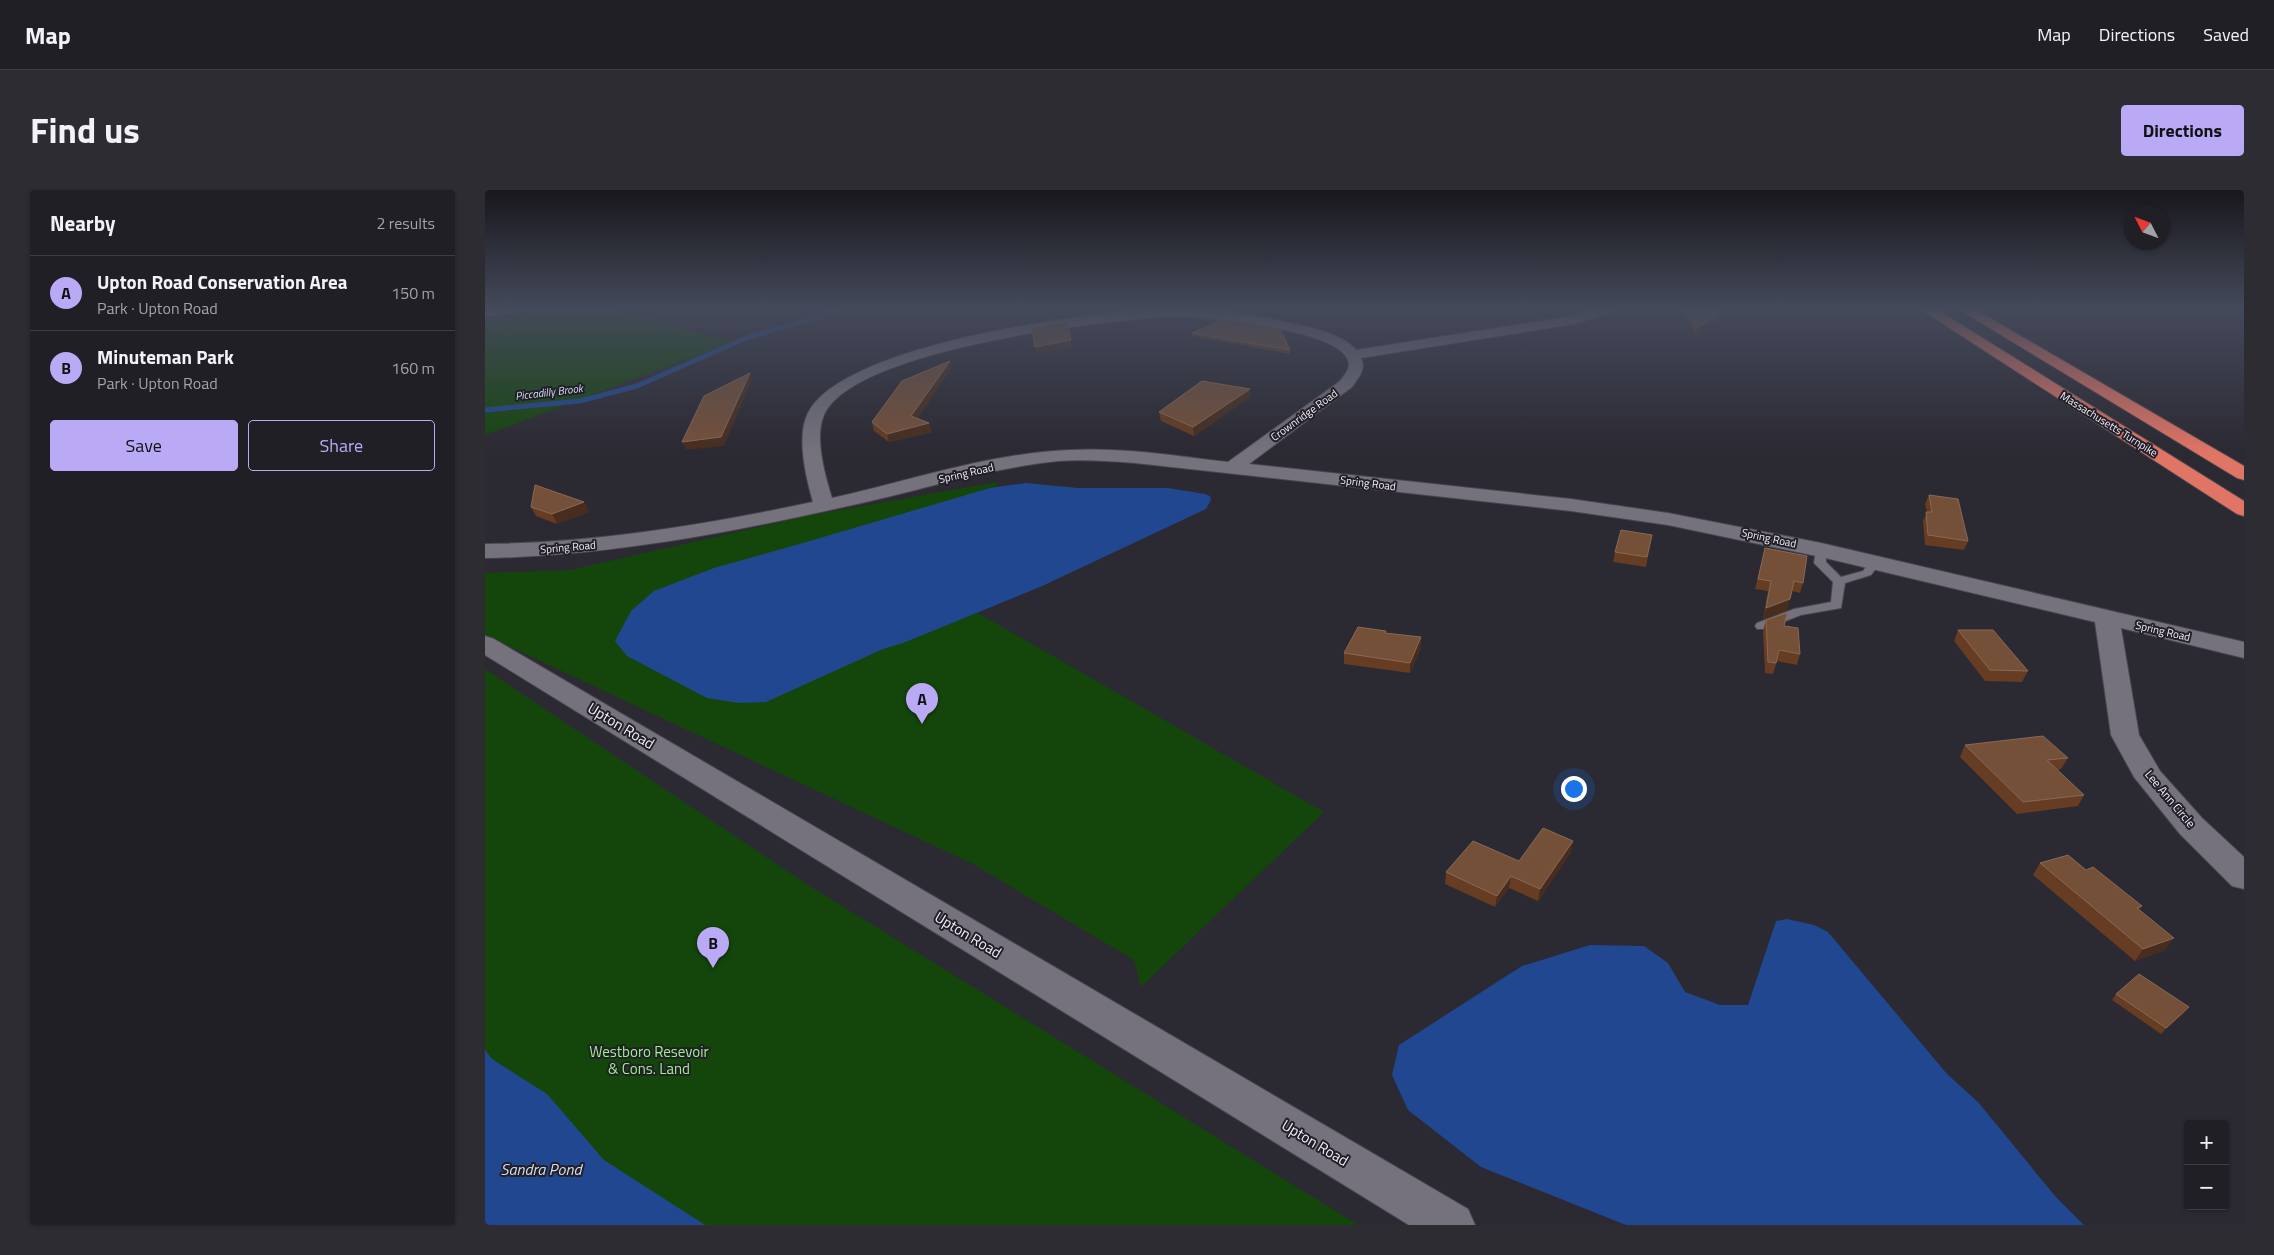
<!DOCTYPE html>
<html lang="en">
<head>
<meta charset="utf-8">
<style>
  body { margin:0; font-family:"Titillium Web",sans-serif; background:#2d2c32; color:#f1f3f6 }
  .controls { position:absolute; right:15px; bottom:15px; display:grid; overflow:hidden; border-radius:5px; box-shadow:0 1px 4px #0004 }
  .controls button { width:45px; height:45px; display:grid; place-items:center; padding:0; border:0; border-bottom:1px solid #3d3d43; background:#201f26; color:#f1f3f6; font:25px sans-serif }
  .compass { position:absolute; left:1639px; top:15px; width:45px; height:45px; border-radius:50%; background:#201f26; box-shadow:0 1px 4px #0004; rotate:312deg }
  .you { position:absolute; left:1088px; top:598px; width:18px; height:18px; margin:-12px; border:4px solid #fff; border-radius:50%; background:#1a73e8; box-shadow:0 0 0 8px #1a73e833 }
  .badge { display:grid; place-items:center; width:32px; height:32px; border-radius:50%; background:#baaaf6; color:#111; font-size:16px; font-weight:700 }
  .pin { position:absolute; translate:-50% -41px; filter:drop-shadow(0 1px 2px #0008) }
  .pin::after { content:''; position:absolute; top:26px; width:18px; height:15px; background:inherit; clip-path:polygon(0 0,100% 0,50% 100%) }
  .list { margin:0; padding:0; list-style:none }
  h2 { display:flex; justify-content:space-between; align-items:center; height:65px; margin:0; padding:0 20px; font-size:21px }
  h2 small { font-size:16px; font-weight:400; color:#a2a2a7 }
  .list li { display:grid; grid-template-columns:32px 1fr auto; gap:15px; align-items:center; box-sizing:border-box; height:75px; padding:0 20px; border-top:1px solid #3d3d43 }
  .list b { display:block; font-size:19px; white-space:nowrap }
  .list p { margin:0; font-size:16px; white-space:nowrap; color:#a2a2a7 }
  .list em { font-size:16px; font-style:normal; color:#a2a2a7 }
  .actions { display:flex; gap:10px; padding:15px 20px }
  .actions a { flex:1; padding:11px 0; border:1px solid #baaaf6; border-radius:5px; text-align:center; font-size:18px; color:#baaaf6 }
  .actions .main { background:#baaaf6; color:#111 }
  .map { position:relative; flex:none; width:1759px; height:1035px; overflow:hidden; border-radius:5px }
  header { display:flex; align-items:center; gap:30px; box-sizing:border-box; height:70px; padding:0 25px; background:#201f26; border-bottom:1px solid #3d3d43 }
  header strong { font-size:24px }
  nav { display:flex; gap:28px; margin-inline-start:auto; font-size:18px }
  .intro { display:flex; align-items:center; justify-content:space-between; box-sizing:border-box; height:120px; padding:0 30px }
  h1 { margin:0; font-size:35px }
  .button { padding:12px 22px; border-radius:5px; background:#baaaf6; color:#111; font-size:18px; font-weight:700 }
  main { display:flex; gap:30px; padding:0 30px }
  aside { flex:1; background:#201f26; border-radius:5px; box-shadow:0 1px 4px #0004 }
  .map>svg:first-child { display:block }
</style>
</head>
<body>
<header>
<strong>Map</strong>
<nav><a>Map</a><a>Directions</a><a>Saved</a></nav>
</header>
<div class="intro"><h1>Find us</h1><a class="button">Directions</a></div>
<main>
<aside>
<h2>Nearby<small>2 results</small></h2>
<ul class="list">
<li><span class="badge">A</span><div><b>Upton Road Conservation Area</b><p>Park · Upton Road</p></div><em>150 m</em></li>
<li><span class="badge">B</span><div><b>Minuteman Park</b><p>Park · Upton Road</p></div><em>160 m</em></li>
</ul>
<div class="actions"><a class="main">Save</a><a>Share</a></div>
</aside>
<div class="map">
<svg width="1759" height="1035" viewBox="0 0 1759 1035">
  <rect width="100%" height="100%" fill="#2b2932"/>
  <path fill="#14460c" d="M54,117H124L248,152L0,245V125Z
    M512,292L488,420L839,622L656,797L649,770L488,674L0,445V383L85,380L327,325Z
    M0,479L323,695L873,1035H0Z"/>
  <path fill="#214791" d="M541,293L593,298H683L720,304L725,306L726,310L721,319L555,397L418,453L398,459L281,512L254,513L222,508L142,466L130,451L146,421L169,401L229,378L318,353L505,298Z
    M1302,729L1329,735L1343,742L1462,884L1493,912L1570,1006L1599,1035H1141L996,977L923,920L907,885L914,855L1037,776L1105,755L1159,756L1183,773L1200,802L1235,815H1263L1291,731Z
    M0,860L7,869L62,904L119,970L220,1035H0Z"/>
  <g fill="none" stroke-linecap="round" stroke-linejoin="round">
    <path stroke="#214791" stroke-width="5" d="M0,220L95,211L152,196L261,148L327,129L354,117"/>
    <g stroke="#49464e" stroke-width="2">
      <path id="lane" d="M1336,357L1341,360V372L1356,387L1378,381L1386,370H1394L1396,372L1386,385L1360,393L1356,418L1316,425L1280,439H1272L1270,436L1272,433L1309,419L1346,412L1348,392L1329,373L1331,360Z"/>
    </g>
    <g stroke="#49464e" stroke-width="2">
      <path id="street" d="M13,117H45L38,121L0,127V119Z
        M1115,117H1134L1132,120L1090,134L876,168C882,179 873,188 867,197L764,274L1086,309L1183,323L1336,353L1759,452V468L1636,438L1654,545L1675,581L1717,628L1759,667V699L1747,696L1695,644L1649,587L1626,545L1610,432L1336,367L1183,335L1086,321L650,273C625,271 599,269 574,271C503,278 433,301 363,316C243,343 123,366 0,368V354C111,353 219,335 328,312C321,288 311,246 323,223C358,153 614,120 689,118C729,117 770,125 809,134C828,138 858,144 871,160L1088,126ZM690,126C718,127 861,139 864,174C864,180 859,186 855,191L743,272C691,266 637,257 584,260C506,263 424,291 347,308C340,286 329,247 339,225C368,159 621,130 690,126Z"/>
    </g>
    <g stroke="#49464e" stroke-width="2">
      <path id="secondary" d="M0,446L9,449L983,1019L990,1035H924L0,465Z"/>
    </g>
    <g stroke="#49464e" stroke-width="2">
      <path id="highway" d="M1432,117H1448L1759,311V326L1752,324Z
        M1470,117H1486L1759,276V290L1752,288Z"/>
    </g>
    <use href="#lane" fill="#75727d" fill-rule="evenodd"/>
    <use href="#street" fill="#75727d" fill-rule="evenodd"/>
    <use href="#secondary" fill="#75727d" fill-rule="evenodd"/>
    <use href="#highway" fill="#e07465" fill-rule="evenodd"/>
  </g>
  <path fill="#663c22" d="M1195,117H1230L1233,131L1211,145Z
    M707,143L805,160V164L707,146Z
    M466,178L433,228L447,242L404,252L389,241L387,232Z
    M765,207L709,246L676,231L674,222Z
    M1444,305L1483,351L1479,360L1440,355L1438,331L1442,322L1440,314Z
    M99,312L104,322L72,334L51,326L46,317Z
    M1167,345L1161,377L1128,372L1130,362Z
    M1280,358L1318,393L1315,403L1307,401L1302,420L1278,429L1283,401L1270,399Z
    M1281,430L1299,436L1315,464L1312,475L1292,471L1288,484L1280,483L1278,441Z
    M1473,440L1543,481L1537,492L1500,491L1469,451Z
    M901,443L936,458L925,483L859,474V463Z
    M1480,555L1583,568L1576,579L1572,580L1599,605L1593,616L1532,624L1475,567Z
    M1088,651L1086,662L1053,711L1024,698L1010,717L960,694L961,682L1034,671Z
    M1555,673L1601,680L1657,716L1654,720L1680,760L1650,771L1548,685Z
    M1631,804L1699,823L1676,844L1627,810Z"/>
  <path fill="#482d1f" d="M1235,124L1233,131L1211,145L1212,138Z
    M586,150L587,158L552,164L550,157Z
    M465,171L466,178L429,234L426,226Z
    M265,183L267,190L239,256L201,260L197,252Z
    M765,199V207L709,246L708,237Z
    M444,233L447,242L404,252L402,244Z
    M99,312L104,322L72,334L67,324Z
    M1305,409L1302,420L1278,429L1281,418Z
    M936,447V458L925,483V473Z
    M1088,651L1086,662L1053,711L1055,699Z
    M1026,686L1024,698L1010,717L1012,706Z
    M1689,748L1680,760L1650,771L1658,759Z
    M1704,817L1699,823L1676,844L1681,838Z"/>
  <path fill="#755039" stroke="#896956" d="M1200,117H1230L1235,124L1212,138Z
    M738,129L795,138L805,160L707,143Z
    M582,132L586,150L550,157L547,138Z
    M465,171L426,226L444,233L402,244L387,232L417,191Z
    M265,183L236,247L197,252L219,206Z
    M717,191L765,199L708,237L674,222Z
    M50,295L99,312L67,324L46,317Z
    M1444,305L1473,309L1483,351L1443,345L1441,322H1447Z
    M1136,340L1167,345L1162,367L1130,362Z
    M1280,358L1322,366L1318,393L1309,391L1305,409L1281,418L1286,391L1273,389Z
    M1302,423L1299,436L1313,438L1315,464L1294,460L1291,473L1283,472L1281,430Z
    M873,437L901,441L900,443L936,447L925,473L859,463Z
    M1473,440H1508L1543,481L1505,480Z
    M1558,546L1583,568L1562,570L1599,605L1538,612L1480,555Z
    M1058,638L1088,651L1055,699L1026,686L1012,706L961,682L988,651L1034,671Z
    M1583,665L1601,680L1608,677L1657,716L1652,718L1689,748L1658,759L1555,673Z
    M1654,784L1704,817L1681,838L1631,804Z"/>
  <linearGradient id="sky" x2="0" y2="1"><stop stop-color="#18171c"/><stop offset="0.45" stop-color="#44495a"/><stop offset="1" stop-color="#44495a" stop-opacity="0"/></linearGradient>
  <rect width="1759" height="262" fill="url(#sky)"/>
  <g text-anchor="middle" stroke-width="4" stroke-linejoin="round" paint-order="stroke">
    <g font-size="11" font-style="italic" fill="#d3dff4" stroke="#221f28">
      <text transform="translate(64 202) rotate(-7)" y="4">Piccadilly Brook</text>
    </g>
    <g font-size="11" fill="#f1eff6" stroke="#221f28">
      <text transform="translate(819 225) rotate(-36)" y="4">Crownridge Road</text>
      <text transform="translate(1624 234) rotate(32)" y="4">Massachusetts Turnpike</text>
      <text transform="translate(481 283) rotate(-13)" y="4">Spring Road</text>
      <text transform="translate(883 293) rotate(7)" y="4">Spring Road</text>
      <text transform="translate(1284 348) rotate(12)" y="4">Spring Road</text>
      <text transform="translate(83 357) rotate(-5)" y="4">Spring Road</text>
      <text transform="translate(1678 441) rotate(13)" y="4">Spring Road</text>
    </g>
    <g font-size="12" fill="#f1eff6" stroke="#221f28">
      <text transform="translate(1685 609) rotate(50)" y="4">Lee Ann Circle</text>
    </g>
    <g font-size="15" fill="#f1eff6" stroke="#221f28">
      <text transform="translate(136 536) rotate(31)" y="5">Upton Road</text>
      <text transform="translate(483 745) rotate(31)" y="5">Upton Road</text>
      <text transform="translate(830 953) rotate(31)" y="5">Upton Road</text>
    </g>
    <g font-size="15" fill="#9af28c" stroke="#221f28">
      <text x="164" y="867">Westboro Resevoir<tspan x="164" dy="17">&amp; Cons. Land</tspan></text>
    </g>
    <g font-size="16" font-style="italic" fill="#d3dff4" stroke="#221f28">
      <text x="56" y="985">Sandra Pond</text>
    </g>
  </g>
</svg>
<div class="controls">
<button>+</button>
<button>−</button>
</div>
<svg class="compass" viewBox="-18 -18 36 36"><path d="M0-13l5 13h-10z" fill="#e53935"/><path d="M0 13l5-13h-10z" fill="#a2a2a7"/></svg>
<div class="you"></div>
<div class="pin badge" style="left:437px;top:534px">A</div>
<div class="pin badge" style="left:228px;top:778px">B</div>
</div>
</main>
</body>
</html>
